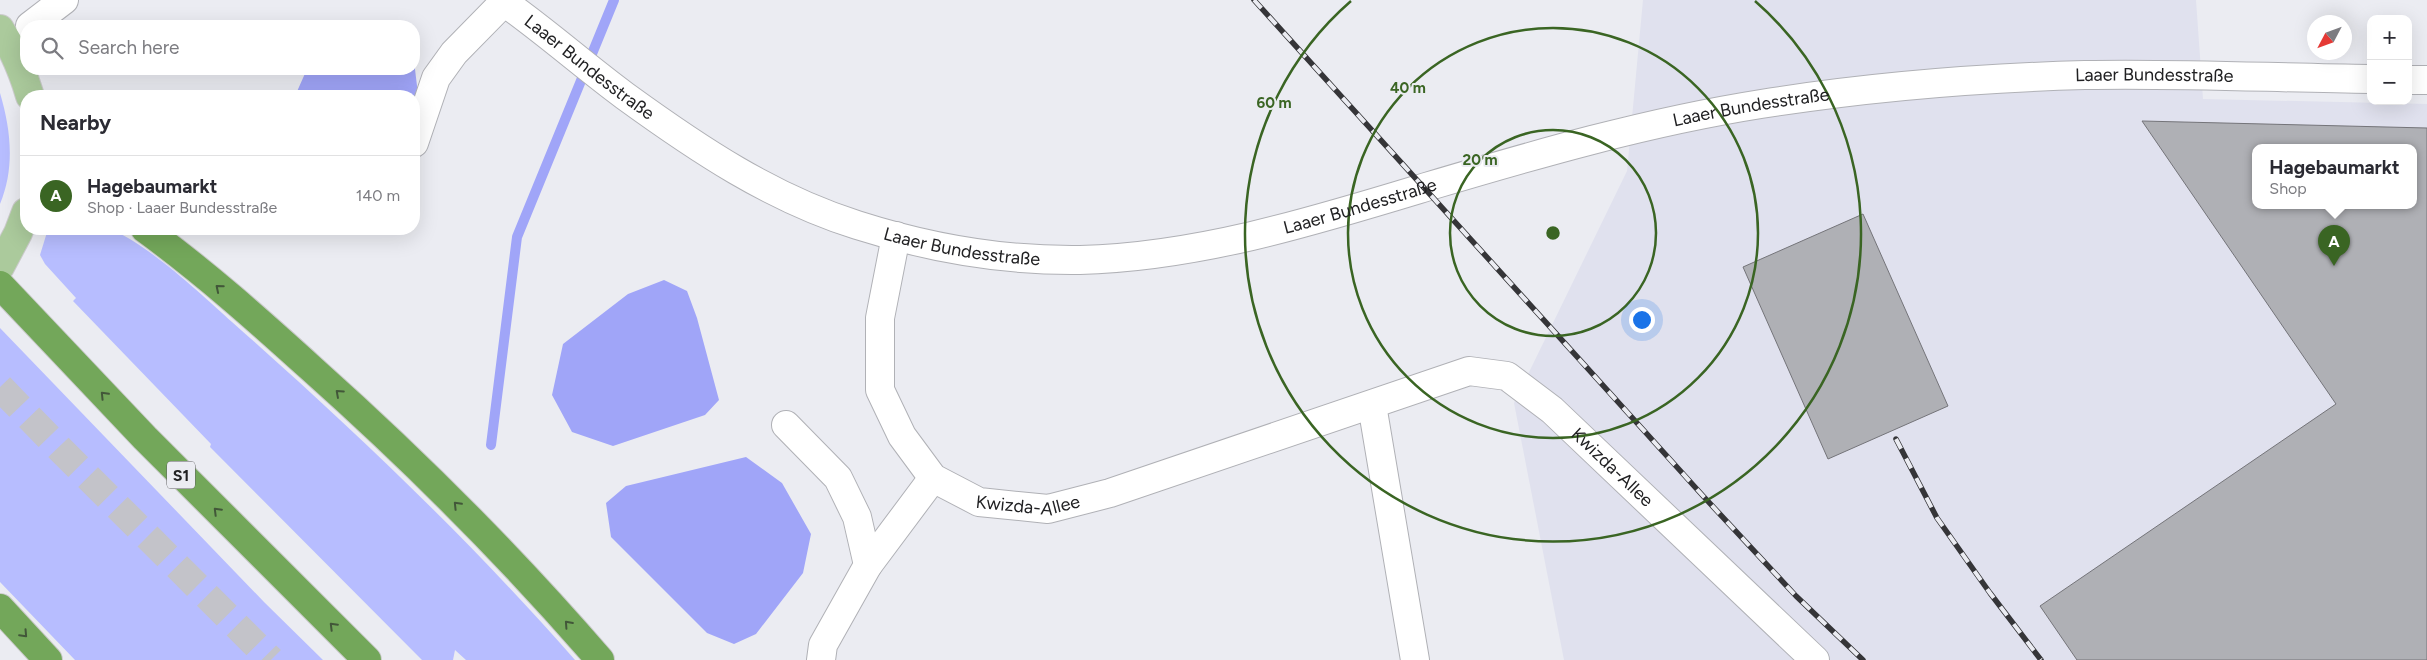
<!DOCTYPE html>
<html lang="en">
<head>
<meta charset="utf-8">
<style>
  body { margin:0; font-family:Figtree,sans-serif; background:#f2f2f3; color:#2b2b33 }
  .controls { position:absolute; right:15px; top:15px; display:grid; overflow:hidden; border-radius:10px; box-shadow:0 5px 20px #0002 }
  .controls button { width:45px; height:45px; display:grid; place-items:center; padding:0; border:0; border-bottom:1px solid #e1e1e2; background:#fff; color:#2b2b33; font:25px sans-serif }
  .compass { position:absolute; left:2307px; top:15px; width:45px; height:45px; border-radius:50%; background:#fff; box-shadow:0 5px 20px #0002; rotate:229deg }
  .you { position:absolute; left:1641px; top:319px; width:18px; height:18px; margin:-12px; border:4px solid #fff; border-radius:50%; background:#1a73e8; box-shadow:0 0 0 8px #1a73e833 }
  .badge { display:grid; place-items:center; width:32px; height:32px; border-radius:50%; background:#3a6523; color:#fff; font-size:16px; font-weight:700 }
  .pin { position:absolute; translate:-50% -41px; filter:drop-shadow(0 1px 2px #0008) }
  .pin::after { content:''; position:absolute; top:26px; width:18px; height:15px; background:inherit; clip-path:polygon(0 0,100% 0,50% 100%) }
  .popup { position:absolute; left:2252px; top:144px; width:165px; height:65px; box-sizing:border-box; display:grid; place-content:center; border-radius:10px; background:#fff; filter:drop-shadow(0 1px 4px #0005); font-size:16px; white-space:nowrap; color:#7c7c81 }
  .popup b { font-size:19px; color:#2b2b33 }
  .popup::after { content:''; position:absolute; left:50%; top:100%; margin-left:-10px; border:10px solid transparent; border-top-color:#fff }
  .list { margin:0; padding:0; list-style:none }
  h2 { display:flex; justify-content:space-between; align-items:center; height:65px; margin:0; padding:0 20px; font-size:21px }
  h2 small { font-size:16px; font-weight:400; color:#7c7c81 }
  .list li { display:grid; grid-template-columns:32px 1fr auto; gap:15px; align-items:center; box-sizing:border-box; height:80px; padding:0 20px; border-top:1px solid #e1e1e2 }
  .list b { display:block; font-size:19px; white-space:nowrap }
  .list p { margin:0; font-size:16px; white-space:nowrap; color:#7c7c81 }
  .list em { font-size:16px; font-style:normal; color:#7c7c81 }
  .icon { flex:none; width:28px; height:28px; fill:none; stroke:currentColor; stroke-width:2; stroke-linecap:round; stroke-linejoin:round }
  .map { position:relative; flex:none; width:2427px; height:660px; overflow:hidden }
  .search { position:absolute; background:#fff; box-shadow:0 5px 20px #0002; left:20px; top:20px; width:400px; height:55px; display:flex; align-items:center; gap:12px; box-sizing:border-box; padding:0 18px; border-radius:20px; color:#7c7c81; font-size:19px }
  .panel { position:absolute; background:#fff; box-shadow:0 5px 20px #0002; left:20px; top:90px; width:400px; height:145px; border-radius:20px }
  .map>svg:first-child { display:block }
</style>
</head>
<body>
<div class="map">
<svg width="2427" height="660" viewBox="0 0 2427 660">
  <rect width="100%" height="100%" fill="#ebecf2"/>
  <path fill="#e0e1ee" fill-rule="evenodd" d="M1643,0H2196L2203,99L2427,104V660H1564L1514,403L1627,171ZM2255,147H2413V205H2255Z"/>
  <path fill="#b7bdff" d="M0,93C11,130 15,168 0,204Z
    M48,229C63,229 96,225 109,229C145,241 203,296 232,322C353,429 469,539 575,660H466L455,650L453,660H422L210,447L211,444L73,301L76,298L45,264L40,255Z
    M0,328L264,602L323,660H75L0,582Z"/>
  <path fill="#a0a5f8" d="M414,61L418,94L414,102V96H295L307,69H414Z
    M664,280L687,291L697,318L719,400L705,415L613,446L572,432L552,395L563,344L628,294Z
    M746,457L782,483L811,534L803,573L756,634L734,644L707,633L611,537L606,503L626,486Z"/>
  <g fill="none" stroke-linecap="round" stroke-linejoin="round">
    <path stroke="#a0a5f8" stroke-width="10" d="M491,445L517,237L614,0"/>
  </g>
  <path fill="#afb0b5" stroke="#747479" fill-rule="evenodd" d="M2142,121L2427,128V660H2077L2040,606L2336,404ZM2255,147H2413V205H2255Z
    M1863,214L1948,406L1828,459L1743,267Z"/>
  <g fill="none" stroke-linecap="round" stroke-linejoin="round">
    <path stroke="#c3c3c9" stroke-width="28" stroke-dasharray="28 14" stroke-linecap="butt" d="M0,387L59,448L271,660"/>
    <g stroke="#b0b1b6" stroke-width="30">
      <g id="minor">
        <path id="s1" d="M501,0C544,30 583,65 625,96C698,149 771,198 857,225C929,248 1005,261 1080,260C1198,257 1314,221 1426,187C1537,154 1647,122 1761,104C1868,87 1977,78 2085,75C2180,73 2276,78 2371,79"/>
        <path d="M30,26L64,0"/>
        <path d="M2408,80H2427"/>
        <path d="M414,143L436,78L454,53L504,2"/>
        <path id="s2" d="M896,236L880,318V390L902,436L933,478L979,502L1048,509L1110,493L1469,371L1507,376L1552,410L1815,660"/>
        <path d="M1372,405L1415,660"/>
        <path d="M786,425L838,478L857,517L868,565"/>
        <path d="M821,660L823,645L868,565L933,478"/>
      </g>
    </g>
    <g stroke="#cacaca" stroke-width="30">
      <path id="major" d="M0,29C14,50 23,72 30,96
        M0,267L18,233L26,212"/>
    </g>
    <g stroke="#cacaca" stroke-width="30">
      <path id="highway" d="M145,229C204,272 259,321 313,370C415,461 511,557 600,660
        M0,285L145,438L367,660
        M0,608L48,660"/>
    </g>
    <use href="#minor" stroke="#fff" stroke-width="28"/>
    <use href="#major" stroke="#abca9c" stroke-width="28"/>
    <use href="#highway" stroke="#73a75a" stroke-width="28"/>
    <g stroke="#353538" stroke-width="5.5">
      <path id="rail" d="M1254,0L1704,497L1796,596L1863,660
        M1896,439L1937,518L1990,593L2041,660"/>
    </g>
    <use href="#rail" stroke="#ebecf2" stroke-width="4" stroke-dasharray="11" stroke-linecap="butt"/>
  </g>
  <defs><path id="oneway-chevron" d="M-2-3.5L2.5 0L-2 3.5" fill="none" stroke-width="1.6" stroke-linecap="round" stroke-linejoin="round" transform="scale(1.25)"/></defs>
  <g stroke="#425739">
    <use href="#oneway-chevron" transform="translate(219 288) rotate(-140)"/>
    <use href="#oneway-chevron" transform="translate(339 393) rotate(-138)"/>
    <use href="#oneway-chevron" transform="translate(104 395) rotate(-134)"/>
    <use href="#oneway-chevron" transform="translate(457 505) rotate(-134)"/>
    <use href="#oneway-chevron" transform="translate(217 511) rotate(-135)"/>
    <use href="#oneway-chevron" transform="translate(568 624) rotate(-132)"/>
    <use href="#oneway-chevron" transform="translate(333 626) rotate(-135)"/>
    <use href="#oneway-chevron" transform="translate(24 634) rotate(47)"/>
  </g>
  <g fill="none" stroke="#3a6523" stroke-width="2.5">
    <circle cx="1553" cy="233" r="103"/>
    <circle cx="1553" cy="233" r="205"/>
    <path d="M1755 1A308 308 0 1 1 1351 1"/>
  </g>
  <g text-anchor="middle" stroke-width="4" stroke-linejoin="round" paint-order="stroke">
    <rect fill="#ebecf2" stroke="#5e5e61" stroke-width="1" x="167" y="461.5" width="28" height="27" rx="4"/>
    <g font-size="16" font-weight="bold" fill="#212123">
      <text x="181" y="481">S1</text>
    </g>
    <g font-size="18" fill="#212123" stroke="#ebecf2">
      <text dy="6" stroke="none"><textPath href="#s1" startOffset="111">Laaer Bundesstraße</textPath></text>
      <text dy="6" stroke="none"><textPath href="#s1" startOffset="1745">Laaer Bundesstraße</textPath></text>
      <text dy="6" stroke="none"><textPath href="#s1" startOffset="1340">Laaer Bundesstraße</textPath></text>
      <text dy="6" stroke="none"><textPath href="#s1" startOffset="936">Laaer Bundesstraße</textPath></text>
      <text dy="6" stroke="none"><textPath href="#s1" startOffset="531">Laaer Bundesstraße</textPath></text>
      <text dy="6" stroke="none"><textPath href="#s2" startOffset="1001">Kwizda-Allee</textPath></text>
      <text dy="6" stroke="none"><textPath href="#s2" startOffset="360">Kwizda-Allee</textPath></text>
    </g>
  </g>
  <circle cx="1553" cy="233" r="8" fill="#3a6523" stroke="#ebecf2" stroke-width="2.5"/>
  <g font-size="15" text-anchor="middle" font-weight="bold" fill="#3a6523" stroke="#ebecf2" stroke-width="4" stroke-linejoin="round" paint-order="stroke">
    <text x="1408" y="93">40 m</text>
    <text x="1274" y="108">60 m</text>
    <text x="1480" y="165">20 m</text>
  </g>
</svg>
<div class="controls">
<button>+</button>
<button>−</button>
</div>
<svg class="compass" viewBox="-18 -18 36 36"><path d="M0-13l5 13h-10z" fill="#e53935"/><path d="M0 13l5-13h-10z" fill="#7c7c81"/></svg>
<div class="you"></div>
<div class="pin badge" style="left:2334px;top:266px">A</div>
<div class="popup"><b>Hagebaumarkt</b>Shop</div>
<div class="search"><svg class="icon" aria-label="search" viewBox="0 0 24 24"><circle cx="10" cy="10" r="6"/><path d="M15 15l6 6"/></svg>Search here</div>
<section class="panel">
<h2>Nearby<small></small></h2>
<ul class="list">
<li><span class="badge">A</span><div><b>Hagebaumarkt</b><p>Shop · Laaer Bundesstraße</p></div><em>140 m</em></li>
</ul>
</section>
</div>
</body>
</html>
